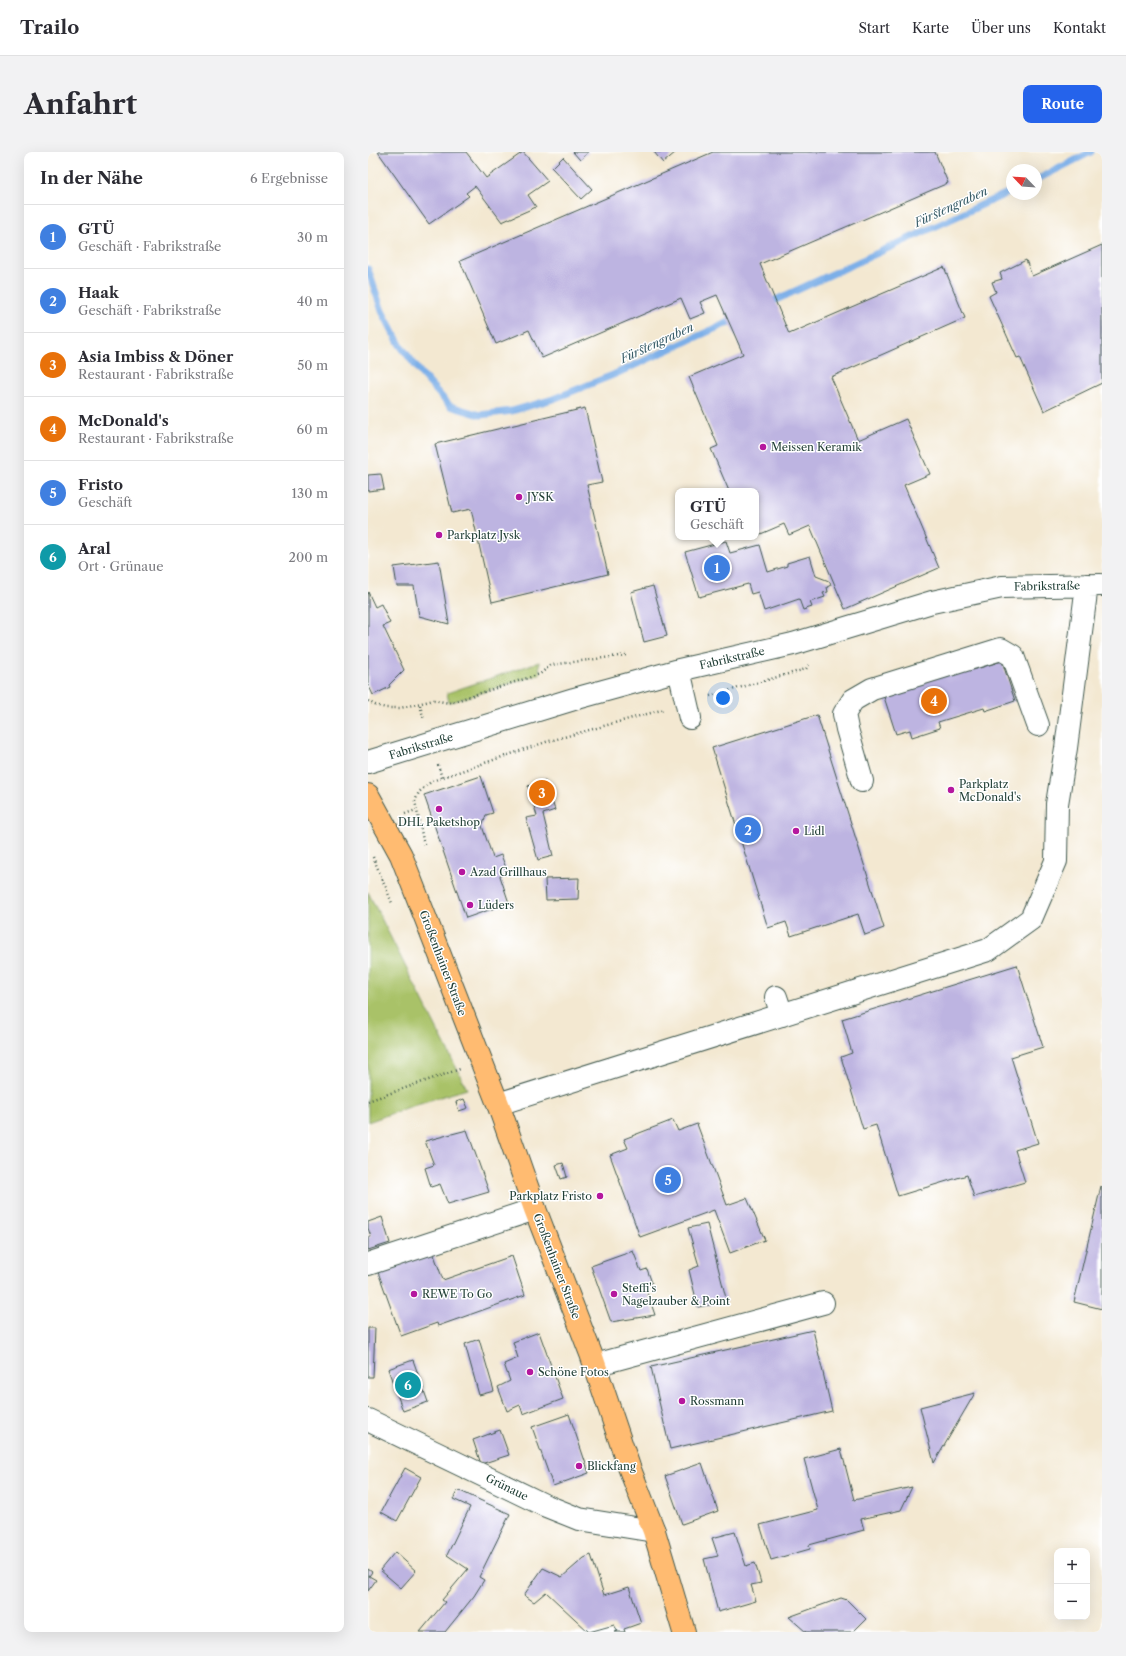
<!DOCTYPE html>
<html lang="de">
<head>
<meta charset="utf-8">
<style>
  body { margin:0; font-family:"Libre Caslon Text",serif; background:#f2f2f3; color:#2b2b33 }
  .controls { position:absolute; right:12px; bottom:12px; display:grid; overflow:hidden; border-radius:8px; box-shadow:0 4px 16px #0002 }
  .controls button { width:36px; height:36px; display:grid; place-items:center; padding:0; border:0; border-bottom:1px solid #e1e1e2; background:#fff; color:#2b2b33; font:20px sans-serif }
  .compass { position:absolute; left:638px; top:12px; width:36px; height:36px; border-radius:50%; background:#fff; box-shadow:0 4px 16px #0002; rotate:295deg }
  .you { position:absolute; left:355px; top:546px; width:14px; height:14px; margin:-10px; border:3px solid #fff; border-radius:50%; background:#1a73e8; box-shadow:0 0 0 6px #1a73e833 }
  .badge { display:grid; place-items:center; width:26px; height:26px; border-radius:50%; background:#2563eb; color:#fff; font-size:13px; font-weight:700 }
  .pin { position:absolute; translate:-50% -50%; border:2px solid #fff; box-shadow:0 1px 4px #0006 }
  .popup { position:absolute; left:307px; top:336px; width:84px; height:52px; box-sizing:border-box; display:grid; place-content:center; border-radius:8px; background:#fff; filter:drop-shadow(0 1px 3px #0005); font-size:13px; white-space:nowrap; color:#7c7c81 }
  .popup b { font-size:15px; color:#2b2b33 }
  .popup::after { content:''; position:absolute; left:50%; top:100%; margin-left:-8px; border:8px solid transparent; border-top-color:#fff }
  .list { margin:0; padding:0; list-style:none }
  h2 { display:flex; justify-content:space-between; align-items:center; height:52px; margin:0; padding:0 16px; font-size:17px }
  h2 small { font-size:13px; font-weight:400; color:#7c7c81 }
  .list li { display:grid; grid-template-columns:26px 1fr auto; gap:12px; align-items:center; box-sizing:border-box; height:64px; padding:0 16px; border-top:1px solid #e1e1e2 }
  .list b { display:block; font-size:15px; white-space:nowrap }
  .list p { margin:0; font-size:13px; white-space:nowrap; color:#7c7c81 }
  .list em { font-size:13px; font-style:normal; color:#7c7c81 }
  .map { position:relative; flex:none; width:734px; height:1480px; overflow:hidden; border-radius:8px }
  header { display:flex; align-items:center; gap:24px; box-sizing:border-box; height:56px; padding:0 20px; background:#fff; border-bottom:1px solid #e1e1e2 }
  header strong { font-size:19px }
  nav { display:flex; gap:22px; margin-inline-start:auto; font-size:14px }
  .intro { display:flex; align-items:center; justify-content:space-between; box-sizing:border-box; height:96px; padding:0 24px }
  h1 { margin:0; font-size:28px }
  .button { padding:10px 18px; border-radius:8px; background:#2563eb; color:#fff; font-size:14px; font-weight:700 }
  main { display:flex; gap:24px; padding:0 24px }
  aside { flex:1; background:#fff; border-radius:8px; box-shadow:0 4px 16px #0002 }
  .map>svg:first-child { display:block }
</style>
</head>
<body>
<header>
<strong>Trailo</strong>
<nav><a>Start</a><a>Karte</a><a>Über uns</a><a>Kontakt</a></nav>
</header>
<div class="intro"><h1>Anfahrt</h1><a class="button">Route</a></div>
<main>
<aside>
<h2>In der Nähe<small>6 Ergebnisse</small></h2>
<ul class="list">
<li><span class="badge" style="background:#3f7fe0">1</span><div><b>GTÜ</b><p>Geschäft · Fabrikstraße</p></div><em>30 m</em></li>
<li><span class="badge" style="background:#3f7fe0">2</span><div><b>Haak</b><p>Geschäft · Fabrikstraße</p></div><em>40 m</em></li>
<li><span class="badge" style="background:#e8710a">3</span><div><b>Asia Imbiss &amp; Döner</b><p>Restaurant · Fabrikstraße</p></div><em>50 m</em></li>
<li><span class="badge" style="background:#e8710a">4</span><div><b>McDonald's</b><p>Restaurant · Fabrikstraße</p></div><em>60 m</em></li>
<li><span class="badge" style="background:#3f7fe0">5</span><div><b>Fristo</b><p>Geschäft</p></div><em>130 m</em></li>
<li><span class="badge" style="background:#0f9aa8">6</span><div><b>Aral</b><p>Ort · Grünaue</p></div><em>200 m</em></li>
</ul>
</aside>
<div class="map">
<svg width="734" height="1480" viewBox="0 0 734 1480">
  <rect width="100%" height="100%" fill="#fff"/>
  <filter id="ink" filterUnits="userSpaceOnUse"><feTurbulence type="fractalNoise" baseFrequency=".025" numOctaves="2"/><feDisplacementMap in="SourceGraphic" scale="8" xChannelSelector="R" yChannelSelector="G"/><feConvolveMatrix kernelMatrix="1 2 1 2 8 2 1 2 1" color-interpolation-filters="sRGB"/></filter>
  <filter id="wash" filterUnits="userSpaceOnUse"><feTurbulence type="fractalNoise" baseFrequency=".012" numOctaves="4" result="noise"/><feDisplacementMap in="SourceGraphic" scale="16" xChannelSelector="R" yChannelSelector="G"/><feGaussianBlur stdDeviation="0.9" result="paint"/><feColorMatrix in="noise" values="0 0 0 0 0 0 0 0 0 0 0 0 0 0 0 0 0 1.4 0 .05"/><feComposite in="paint" operator="in"/></filter>
  <g filter="url(#wash)">
    <rect width="100%" height="100%" fill="#f3e8d1"/>
    <path fill="#a9c267" stroke="#64804e" d="M171,510L172,522L81,551L79,541Z
      M0,740L99,937L52,951L0,970Z"/>
    <g fill="none" stroke-linecap="round" stroke-linejoin="round">
      <path stroke="#7bafe8" stroke-width="7" d="M668,28L723,0
        M0,117L14,159L32,193L55,224L82,254L112,263L144,259L185,247L245,223L370,166
        M399,152L644,39"/>
    </g>
    <g id="blocks">
      <path fill="#bdb4e1" d="M10,0H98L118,26L155,0L180,29L160,43L168,55L134,70L107,34L98,41L101,44L61,72Z
        M205,0H221L212,8Z
        M286,0H308L295,11Z
        M345,0H567L580,31L392,112L421,182L576,115L597,166L463,225L490,288L538,267L562,322L536,333L571,416L477,457L442,374L421,383L416,372L388,384V339H361L343,297L350,294L321,225L375,202L349,143L332,150L337,161L322,167L313,146L174,206L161,178L128,192L92,109Z
        M195,5L224,37L213,47L184,16Z
        M734,93V231L676,259L652,205L649,206L621,144L628,140L624,130L634,127L632,121L658,108L664,124Z
        M217,256L234,330L219,333L240,422L124,450L103,357L84,361L67,292Z
        M13,322L16,337L0,339V323Z
        M358,389L362,401L392,393L400,420L419,414V411L442,404L448,424L461,429L463,433L459,435L460,440L455,441L457,445L442,450L444,455L435,458L431,447L396,459L390,440L383,442L380,432L331,445L317,400Z
        M71,409L81,472L51,464L46,434H29L26,415Z
        M285,434L299,484L276,490L263,440Z
        M0,440L7,455L13,452L22,471L15,474L36,518L21,533L22,535L5,543L0,532Z
        M634,509L647,549L617,559L616,556L570,570L572,576L544,585L542,578L528,582L515,542L604,514L605,518Z
        M449,563L516,776L497,783L490,762L423,784L418,770L400,776L344,596Z
        M113,624L125,661L118,663L114,674L125,706L133,703L140,721L132,724L141,751L98,766L56,643Z
        M177,629L187,658L175,662L185,704L170,708L158,666L169,664L160,634Z
        M211,726L210,747L178,748L177,727Z
        M649,813L675,895L643,905L670,991L647,998L657,1030L606,1045L599,1023L530,1044L508,973L495,977L473,905L484,901L474,867Z
        M96,947L100,956L91,959L88,950Z
        M305,968L310,979L329,972L359,1053L379,1046L397,1088L362,1101L346,1058L272,1085L242,1003L260,996L256,987Z
        M99,978L121,1040L80,1052L72,1032L63,1035L57,1016L66,1013L57,989Z
        M195,1011L199,1025L193,1027L188,1013Z
        M733,1034L734,1035V1157L706,1150Z
        M14,1065L22,1091L0,1098V1085H3L0,1076V1070Z
        M339,1072L359,1150L330,1155L321,1118L331,1114L320,1076Z
        M265,1099L273,1119L279,1117L284,1131L277,1134L287,1163L243,1170L223,1114Z
        M65,1100L75,1128L144,1104L157,1143L70,1174L69,1171L33,1184L10,1120Z
        M0,1176H7L5,1225H0Z
        M445,1178L464,1259L302,1297L283,1215Z
        M171,1180L195,1247L155,1262L152,1253L139,1259L130,1235L142,1229L136,1212L150,1206L145,1190Z
        M111,1187L126,1239L111,1243L97,1192Z
        M45,1208L60,1250L35,1259L20,1217Z
        M607,1241L566,1311L552,1255Z
        M201,1262L221,1321L185,1334L164,1275Z
        M132,1278L141,1303L113,1312L105,1288Z
        M473,1297L486,1348L544,1335L533,1358L493,1367L496,1378L441,1393L442,1397L403,1408L392,1373L450,1358L436,1307Z
        M334,1311L350,1359L314,1372L297,1324Z
        M37,1316L53,1325L29,1369L13,1360Z
        M90,1338L142,1362L111,1425L116,1428L106,1444L77,1480H52L77,1450L74,1448L100,1417L79,1403L102,1355L85,1347Z
        M367,1380L378,1414L387,1411L393,1431L383,1433L388,1449L350,1460L336,1407L350,1404L344,1386Z
        M27,1400L48,1419L33,1436L12,1418Z
        M223,1403L236,1443L261,1435L273,1471L256,1477L257,1480H247L250,1479L246,1473L221,1480L178,1440L166,1450L156,1443L175,1416L194,1425L216,1406Z
        M0,1417L4,1420L1,1424L8,1428L0,1439Z
        M473,1446L479,1448L498,1467L485,1480H438L421,1465Z"/>
    </g>
  </g>
  <g filter="url(#ink)">
    <use href="#blocks" fill-opacity="0" stroke="#3f574c" stroke-width="1"/>
    <g fill="none" stroke-linecap="round" stroke-linejoin="round">
      <g stroke="#3f574c" stroke-width="24">
        <path id="minor" d="M311,518L322,566
          M0,610L206,547L311,518L425,492L564,450L634,435L733,433
          M494,629L479,577L476,562L485,548L504,537L633,497L645,504L670,573
          M408,845L414,863
          M130,952L620,798L663,767L688,709L689,652L698,596L719,433
          M0,1112L167,1057
          M227,1213L455,1151
          M0,1268L176,1353L211,1367L286,1379"/>
      </g>
      <g stroke="#3f574c" stroke-width="24">
        <path id="major" d="M0,643L33,703L130,952L167,1057L223,1202L261,1315L286,1379L316,1480"/>
      </g>
      <path stroke="#3f574c" stroke-width="2.5" stroke-dasharray="1 3" stroke-linecap="butt" d="M342,544L438,517L441,513
        M0,549L7,553L18,556H32L66,548L81,551L172,522L183,513L258,503
        M52,553L56,568
        M70,613L74,626
        M37,662L48,658
        M56,693L47,649L51,640L64,629L178,590L297,557
        M5,705L24,751
        M0,949L92,917"/>
      <use href="#minor" stroke="#fff" stroke-width="22"/>
      <use href="#major" stroke="#ffbb71" stroke-width="22"/>
    </g>
  </g>
  <g fill="#b5179e" stroke="#fff" stroke-width="1.5">
    <circle cx="395" cy="295" r="4"/>
    <circle cx="151" cy="345" r="4"/>
    <circle cx="71" cy="383" r="4"/>
    <circle cx="583" cy="638" r="4"/>
    <circle cx="71" cy="657" r="4"/>
    <circle cx="428" cy="679" r="4"/>
    <circle cx="94" cy="720" r="4"/>
    <circle cx="102" cy="753" r="4"/>
    <circle cx="232" cy="1044" r="4"/>
    <circle cx="46" cy="1142" r="4"/>
    <circle cx="246" cy="1142" r="4"/>
    <circle cx="162" cy="1220" r="4"/>
    <circle cx="314" cy="1249" r="4"/>
    <circle cx="211" cy="1314" r="4"/>
  </g>
  <g text-anchor="middle" stroke-width="3" stroke-linejoin="round" paint-order="stroke">
    <g font-size="11" fill="#1f3d34" stroke="#fff" text-anchor="start">
      <text x="403" y="299">Meissen Keramik</text>
      <text x="159" y="349">JYSK</text>
      <text x="79" y="387">Parkplatz Jysk</text>
      <text x="591" y="636">Parkplatz<tspan x="591" dy="13">McDonald's</tspan></text>
      <text x="71" y="674" text-anchor="middle">DHL Paketshop</text>
      <text x="436" y="683">Lidl</text>
      <text x="102" y="724">Azad Grillhaus</text>
      <text x="110" y="757">Lüders</text>
      <text x="224" y="1048" text-anchor="end">Parkplatz Fristo</text>
      <text x="254" y="1140">Steffi's<tspan x="254" dy="13">Nagelzauber &amp; Point</tspan></text>
      <text x="54" y="1146">REWE To Go</text>
      <text x="170" y="1224">Schöne Fotos</text>
      <text x="322" y="1253">Rossmann</text>
      <text x="219" y="1318">Blickfang</text>
    </g>
    <g font-size="11" fill="#1f3d34" stroke="#fff">
      <text transform="translate(679 434) rotate(-1)" y="4">Fabrikstraße</text>
      <text transform="translate(364 506) rotate(-13)" y="4">Fabrikstraße</text>
      <text transform="translate(53 594) rotate(-17)" y="4">Fabrikstraße</text>
      <text transform="translate(75 811) rotate(69)" y="4">Großenhainer Straße</text>
      <text transform="translate(189 1114) rotate(69)" y="4">Großenhainer Straße</text>
      <text transform="translate(139 1335) rotate(26)" y="4">Grünaue</text>
    </g>
    <g font-size="12" font-style="italic" fill="#3b5f6a" stroke="#fff">
      <text transform="translate(583 55) rotate(-25)" y="4">Fürstengraben</text>
      <text transform="translate(289 191) rotate(-25)" y="4">Fürstengraben</text>
    </g>
  </g>
</svg>
<div class="controls">
<button>+</button>
<button>−</button>
</div>
<svg class="compass" viewBox="-18 -18 36 36"><path d="M0-13l5 13h-10z" fill="#e53935"/><path d="M0 13l5-13h-10z" fill="#7c7c81"/></svg>
<div class="you"></div>
<div class="pin badge" style="left:349px;top:416px;background:#3f7fe0">1</div>
<div class="popup"><b>GTÜ</b>Geschäft</div>
<div class="pin badge" style="left:380px;top:678px;background:#3f7fe0">2</div>
<div class="pin badge" style="left:174px;top:641px;background:#e8710a">3</div>
<div class="pin badge" style="left:566px;top:549px;background:#e8710a">4</div>
<div class="pin badge" style="left:300px;top:1028px;background:#3f7fe0">5</div>
<div class="pin badge" style="left:40px;top:1233px;background:#0f9aa8">6</div>
</div>
</main>
</body>
</html>
